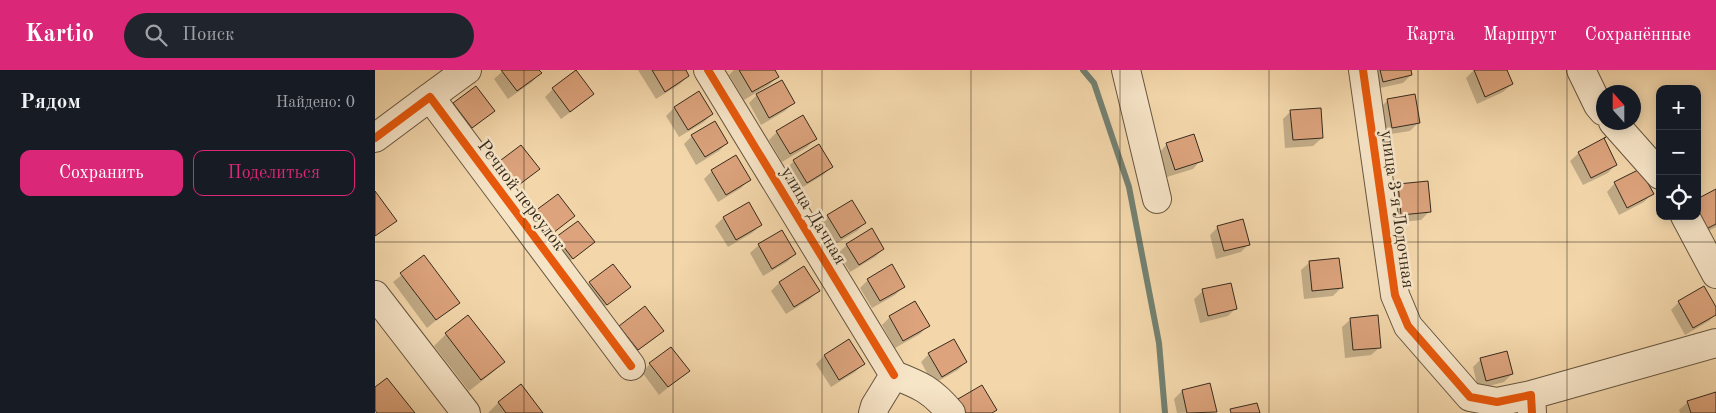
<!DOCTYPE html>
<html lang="ru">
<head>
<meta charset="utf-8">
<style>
  body { margin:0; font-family:"Old Standard TT",serif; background:#20242c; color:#f1f3f6 }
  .controls { position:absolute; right:15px; top:15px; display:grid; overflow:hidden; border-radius:10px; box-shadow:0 2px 12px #0003 }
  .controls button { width:45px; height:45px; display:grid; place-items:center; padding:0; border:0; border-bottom:1px solid #363941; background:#171b24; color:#f1f3f6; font:25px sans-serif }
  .compass { position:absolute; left:1221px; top:15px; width:45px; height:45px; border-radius:50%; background:#171b24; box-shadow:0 2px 12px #0003; rotate:339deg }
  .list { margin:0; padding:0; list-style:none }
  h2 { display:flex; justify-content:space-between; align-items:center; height:65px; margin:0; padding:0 20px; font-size:21px }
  h2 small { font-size:16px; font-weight:400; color:#9ea1a6 }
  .actions { display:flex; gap:10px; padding:15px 20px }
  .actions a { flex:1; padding:11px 0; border:1px solid #db2777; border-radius:10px; text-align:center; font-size:18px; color:#db2777 }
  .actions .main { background:#db2777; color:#fff }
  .icon { flex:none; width:28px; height:28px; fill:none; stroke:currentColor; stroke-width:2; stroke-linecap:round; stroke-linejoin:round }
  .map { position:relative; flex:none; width:1341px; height:343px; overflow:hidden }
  header { display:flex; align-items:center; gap:30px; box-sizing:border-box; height:70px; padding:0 25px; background:#db2777; color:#fff }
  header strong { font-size:24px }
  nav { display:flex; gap:28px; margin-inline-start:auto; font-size:18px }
  .search { width:350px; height:45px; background:#20242c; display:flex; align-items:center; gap:12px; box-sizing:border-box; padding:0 18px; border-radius:28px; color:#9ea1a6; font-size:19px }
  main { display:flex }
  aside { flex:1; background:#171b24 }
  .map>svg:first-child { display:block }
</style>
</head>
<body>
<header>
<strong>Kartio</strong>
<div class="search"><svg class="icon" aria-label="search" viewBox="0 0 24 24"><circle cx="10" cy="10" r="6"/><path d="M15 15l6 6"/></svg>Поиск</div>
<nav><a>Карта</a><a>Маршрут</a><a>Сохранённые</a></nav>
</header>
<main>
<aside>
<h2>Рядом<small>Найдено: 0</small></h2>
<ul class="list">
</ul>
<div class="actions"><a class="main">Сохранить</a><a>Поделиться</a></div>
</aside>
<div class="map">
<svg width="1341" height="343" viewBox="0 0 1341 343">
  <rect width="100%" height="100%" fill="#f3d7ab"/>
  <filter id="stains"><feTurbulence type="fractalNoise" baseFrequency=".004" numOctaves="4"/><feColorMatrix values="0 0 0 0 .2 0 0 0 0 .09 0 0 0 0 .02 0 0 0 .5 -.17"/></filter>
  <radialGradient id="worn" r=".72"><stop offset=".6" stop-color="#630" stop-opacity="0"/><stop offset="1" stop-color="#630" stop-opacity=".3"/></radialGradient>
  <path fill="#0003" d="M129,0H163L165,3L157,12L133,29L119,9Z
    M263,0H309L313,6L305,14L281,29Z
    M359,0H399L402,7L394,15L369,30L354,5Z
    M995,0H1035L1036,5L1028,13L1000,19Z
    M1099,0H1131L1137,14L1128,22L1102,34L1091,8Z
    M178,19L217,24L209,32L186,49L170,27Z
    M324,23L337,44L329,52L304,67L291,46L299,38Z
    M382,25L418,33L410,41L386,55L374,33Z
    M1013,30L1043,53L1035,61L1009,65L1005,38Z
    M79,34L118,41L89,65L71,42Z
    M916,41L947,68L938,76L910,78L908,49Z
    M402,62L440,69L432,77L407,92L394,70Z
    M317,66L352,73L344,81L321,95L309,74Z
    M792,74L826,90L818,99L792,107L784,83Z
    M1204,83L1241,94L1233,103L1208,115L1195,91Z
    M419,91L456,97L448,105L423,120L411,99Z
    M123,94L163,99L133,125L115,102Z
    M337,101L374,110L366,118L343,132L329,109Z
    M1240,113L1277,124L1269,132L1244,145L1232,122Z
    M1023,116L1055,141L1046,150L1018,153L1015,124Z
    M1341,121V157L1320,168L1322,146Z
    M161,142L198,146L169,170L153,150Z
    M453,146L490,153L482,161L457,176L444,154Z
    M348,148L386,155L377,163L353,177L340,156Z
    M203,152L218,172L189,196L174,176Z
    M843,157L874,174L866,182L841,189L835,165Z
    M384,175L420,184L412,192L388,206L375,183Z
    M472,175L508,179L500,187L475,202L463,183Z
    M49,187L83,232L52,258L18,212Z
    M935,192L966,218L958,226L929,229L926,200Z
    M429,198L443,221L435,229L411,244L396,221L404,213Z
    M493,210L529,216L520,225L497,238L485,218Z
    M215,213L254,217L223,242L207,221Z
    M828,221L861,238L853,246L825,253L819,229Z
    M1304,232L1341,240V244L1334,251L1310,265L1296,240Z
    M93,247L128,292L117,303L94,321L59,276L71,264Z
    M515,247L553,255L545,264L520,278L507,255Z
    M976,249L1005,277L996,285L970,288L967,257Z
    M245,257L287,261L279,269L254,287L237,265Z
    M474,271L488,294L480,302L456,317L441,294L449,286Z
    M554,284L591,292L583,300L558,314L546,292Z
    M1106,289L1137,304L1129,312L1103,319L1098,297Z
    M275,294L313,301L284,325L267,302Z
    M146,316L167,343H113L123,333Z
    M807,321L841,342L802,343L799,329Z
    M1341,325V343H1305L1304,340L1313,332Z"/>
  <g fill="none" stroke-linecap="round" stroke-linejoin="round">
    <path stroke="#738172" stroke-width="6" d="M708,0L719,13L754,117L784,273L790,343"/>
  </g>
  <path fill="#dca37c" stroke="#372b1d" d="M126,0H164L167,3L142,21Z
    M201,0L219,24L195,42L177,18Z
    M277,0H311L314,6L290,22Z
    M364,0H400L404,7L377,22Z
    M1005,0H1036L1037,5L1008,12Z
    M1099,0H1132L1138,14L1110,27Z
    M407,10L420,33L394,48L381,24Z
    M101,16L120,41L97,58L78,33Z
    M324,21L338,44L313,60L299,37Z
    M1040,24L1045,53L1017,58L1012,29Z
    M946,38L948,68L918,70L915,40Z
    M428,45L442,69L415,84L401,61Z
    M340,51L353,73L330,87L316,65Z
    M819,64L828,91L800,100L791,73Z
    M1231,67L1229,68L1242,95L1216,108L1203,82Z
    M444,74L458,97L432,113L418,90Z
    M146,75L165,99L141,117L122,93Z
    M361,85L376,110L351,125L336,100Z
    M1265,99L1279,124L1252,138L1239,112Z
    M1053,111L1056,142L1026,145L1023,114Z
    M1341,119V154L1329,160L1322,146V129Z
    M0,121L22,151L0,166Z
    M183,124L200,146L178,163L160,141Z
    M477,130L491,153L466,168L452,145Z
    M374,132L387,155L361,170L348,147Z
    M868,149L875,175L849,181L842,156Z
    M203,151L220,172L198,189L181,167Z
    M497,158L509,179L484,195L471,174Z
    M407,160L421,184L397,199L383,174Z
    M49,185L85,233L61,250L25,203Z
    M964,188L968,218L937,221L934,191Z
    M238,194L256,217L232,235L214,212Z
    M517,194L530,217L505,231L492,209Z
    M429,196L445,221L419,237L404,212Z
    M856,213L862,239L833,246L827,219Z
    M1329,216L1341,237V245L1318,258L1303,231Z
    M540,231L555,256L528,271L514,246Z
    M270,236L289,261L263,280L244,256Z
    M93,245L130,292L106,310L70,263Z
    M1003,245L1006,278L978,280L975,248Z
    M474,269L490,294L464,310L449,285Z
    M579,269L592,292L567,307L553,283Z
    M296,277L315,301L293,317L274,293Z
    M1132,281L1138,304L1111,311L1105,288Z
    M12,308L40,343H2L0,340V317Z
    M835,313L842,342L812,343L807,320Z
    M146,314L168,343H131L123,332Z
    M607,315L622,340L617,343H591L583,329Z
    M1341,322V343H1316L1312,331Z
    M882,333L885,343H856L855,339Z"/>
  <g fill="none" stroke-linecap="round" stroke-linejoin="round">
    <g stroke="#665640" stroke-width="30">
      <path id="minor" d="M333,0L519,305
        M751,0L782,129
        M988,0L1020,225L1033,256L1095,327L1122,332L1156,325L1157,343
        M1206,0L1223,35L1228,41
        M55,27L92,0
        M1238,52L1285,105
        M0,68L55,27L256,296
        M1310,146L1341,204
        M0,225L91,343
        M1156,325L1341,273
        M498,343L500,336L519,305C545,315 557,320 576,343"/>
    </g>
    <use href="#minor" stroke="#f7e5c8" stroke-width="28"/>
    <g stroke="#f7e5c8" stroke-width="11">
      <path id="cycleway" d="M333,0L519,305
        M988,0L1020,225L1033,256L1095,327L1122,332L1156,325L1157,343
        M0,68L55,27L256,296"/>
    </g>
    <use href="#cycleway" stroke="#e8590c" stroke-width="8"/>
  </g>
  <path fill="none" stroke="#372b1d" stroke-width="1" stroke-opacity="0.55" d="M149,0V343M298,0V343M447,0V343M596,0V343M745,0V343M894,0V343M1043,0V343M1192,0V343M0,172H1341"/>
  <g text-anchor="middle" stroke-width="5" stroke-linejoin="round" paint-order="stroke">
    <g font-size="18" fill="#372b1d" stroke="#f7e5c8">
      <text transform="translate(147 125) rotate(53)" y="6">Речной переулок</text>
      <text transform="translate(1023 139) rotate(82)" y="6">улица 3-я Лодочная</text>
      <text transform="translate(439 145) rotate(59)" y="6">улица Дачная</text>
    </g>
  </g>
  <rect width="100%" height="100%" filter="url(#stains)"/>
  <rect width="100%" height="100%" fill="url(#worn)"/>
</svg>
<div class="controls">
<button>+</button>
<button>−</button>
<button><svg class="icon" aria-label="locate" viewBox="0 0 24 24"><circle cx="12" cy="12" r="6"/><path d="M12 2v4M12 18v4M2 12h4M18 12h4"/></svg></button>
</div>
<svg class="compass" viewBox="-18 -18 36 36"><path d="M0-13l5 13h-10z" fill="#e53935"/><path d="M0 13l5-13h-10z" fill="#9ea1a6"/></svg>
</div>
</main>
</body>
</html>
